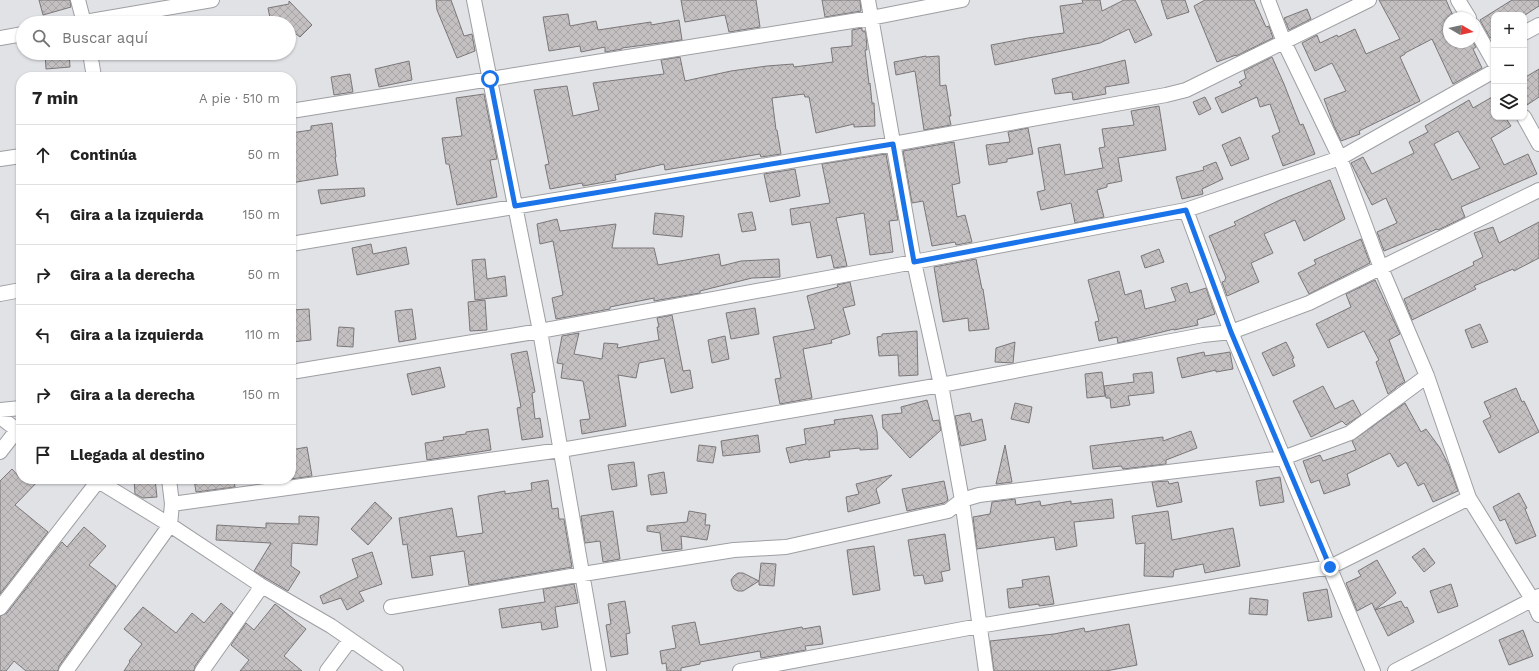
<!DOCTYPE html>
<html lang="es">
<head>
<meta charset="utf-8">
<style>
  body { margin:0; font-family:"Work Sans",sans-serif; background:#f2f2f2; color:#222 }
  .controls { position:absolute; right:12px; top:12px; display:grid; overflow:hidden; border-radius:8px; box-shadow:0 1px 3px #0004 }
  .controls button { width:36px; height:36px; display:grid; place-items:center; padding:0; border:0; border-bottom:1px solid #e0e0e0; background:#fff; color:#222; font:20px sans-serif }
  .compass { position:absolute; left:1443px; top:12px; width:36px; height:36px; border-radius:50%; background:#fff; box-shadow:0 1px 3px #0004; rotate:99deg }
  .stop { position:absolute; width:12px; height:12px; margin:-9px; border:3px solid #1a73e8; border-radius:50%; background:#fff }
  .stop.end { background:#1a73e8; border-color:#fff; box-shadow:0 1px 4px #0008 }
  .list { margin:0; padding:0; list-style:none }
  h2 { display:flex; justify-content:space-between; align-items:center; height:52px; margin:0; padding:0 16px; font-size:17px }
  h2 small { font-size:13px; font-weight:400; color:#767676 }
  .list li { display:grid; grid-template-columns:26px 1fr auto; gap:12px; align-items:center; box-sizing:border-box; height:60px; padding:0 16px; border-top:1px solid #e0e0e0 }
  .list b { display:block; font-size:15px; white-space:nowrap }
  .list em { font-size:13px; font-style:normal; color:#767676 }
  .icon { flex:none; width:22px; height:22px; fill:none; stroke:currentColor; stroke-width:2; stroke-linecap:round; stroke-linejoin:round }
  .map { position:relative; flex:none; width:1539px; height:671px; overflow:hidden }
  .search { position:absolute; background:#fff; box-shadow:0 1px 3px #0004; left:16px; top:16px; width:280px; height:44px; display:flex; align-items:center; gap:10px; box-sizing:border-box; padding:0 14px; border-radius:22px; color:#767676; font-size:15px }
  .panel { position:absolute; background:#fff; box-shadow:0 1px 3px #0004; left:16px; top:72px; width:280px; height:412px; border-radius:16px }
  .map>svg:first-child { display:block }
</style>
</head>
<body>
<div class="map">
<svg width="1539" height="671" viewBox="0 0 1539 671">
  <defs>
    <pattern id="building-cross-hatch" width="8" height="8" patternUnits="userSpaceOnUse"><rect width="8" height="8" fill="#c4c0c1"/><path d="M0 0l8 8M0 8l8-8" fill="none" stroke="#a8a5a6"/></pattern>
  </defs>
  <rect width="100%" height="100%" fill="#e1e2e6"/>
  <path fill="url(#building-cross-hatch)" stroke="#7b7778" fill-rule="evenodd" d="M39,0H70L71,7L43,15Z
    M436,0H451L464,36L472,34L475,51L457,58L437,10Z
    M681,0H756L760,27L729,32L725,15L685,22Z
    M822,0H860L861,11L825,17Z
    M1082,0H1100L1102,11L1124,0H1135L1152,35L1135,43L1129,29L1100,43L995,65L991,45L1028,38L1064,33L1060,6L1083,3Z
    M1161,0H1185L1189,12L1167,19Z
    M1205,0H1254L1266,27L1269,26L1273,38L1236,56V55L1217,62L1194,6Z
    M1379,0H1446L1454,18H1449V42H1473L1476,47L1473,49L1482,68L1453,84L1432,39L1405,53V54L1400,57L1420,101L1359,131L1360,134L1341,141L1334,126L1324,99L1346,91L1332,63L1315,71L1302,43L1317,35L1320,43L1337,35L1338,37L1355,29L1366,54L1400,39Z
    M1512,0H1539V6L1525,15H1494V36L1490,38L1480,20Z
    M289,1L312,25L300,37L296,34L289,40V23H271L268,8L289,4Z
    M1307,9L1311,19L1289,30L1284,18Z
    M568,14L570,26L596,21L598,30L651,22V25L679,20L682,40L622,48V49L605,52V47L581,52L580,46L549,51L543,17Z
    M862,28V31H865L866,35L867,50H865L869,84L870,83L872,103H874L875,126L854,127V124L816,133L809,97H805L804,94L772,98L776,130H777L781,154L761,157L760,154L665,170L664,164L615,175L616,180L583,186L582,183L550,189L545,165L549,164L534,90L567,86L573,116L599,110L593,83L664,74L661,60L680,57L685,81L731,71L767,66L793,64L794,67L833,62L831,48L852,46V30Z
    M45,53H69L70,67L46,69Z
    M926,56V57L939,56L940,86L946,85L951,116H949L951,125L924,130L915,71L896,75L894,62Z
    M1272,57L1284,84L1300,125L1303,124L1315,154L1283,166L1272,136L1280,132L1270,104L1260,107L1257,97L1222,113L1215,98L1242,86L1239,82L1246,78L1244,71Z
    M1125,60L1129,83L1105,87L1106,94L1073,100L1072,92L1055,94L1052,79Z
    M409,61L412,80L379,87L375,69Z
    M1539,69V97L1524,107V78Z
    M350,74L353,92L334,95L331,77Z
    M484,94L497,159L490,160L497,197L457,205L449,164H446L442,138L462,136L456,98Z
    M1494,96V117H1505L1511,126L1491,138L1504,165L1528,154L1537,174L1461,207L1465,217L1438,230L1437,229L1384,251L1377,232L1397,223L1386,198L1372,205L1351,163L1363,157L1372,174L1414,153L1409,142L1428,132L1425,126L1469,100L1473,108ZM1458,131L1480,168L1452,180L1434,144Z
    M1205,97L1211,109L1199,115L1193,102Z
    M1159,106L1166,150L1118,158L1122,181L1107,184V187L1097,190L1104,217L1075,223L1071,203L1041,210L1037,192L1045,190L1038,148L1060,144L1065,175L1103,168L1099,148L1105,147L1102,129L1134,125L1131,111Z
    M332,123L336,157H335L338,175L291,183V133L311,130V126Z
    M1028,128L1033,154L1007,159V162L989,165L986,145L1010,142L1008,132Z
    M1240,137L1249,159L1231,166L1222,145Z
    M954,142L960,183L952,185L957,217L965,215L972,242L956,245L955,242L932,246L923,201L912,203L903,151Z
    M886,154L898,220L889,221L893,252L870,255L864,213L836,218L847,266L834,268L831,255L817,258L810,222L792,225L790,209L830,203L822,164Z
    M1216,162L1223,179L1202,189L1203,194L1182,199L1176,177L1204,170L1203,167Z
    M795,169L800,196L770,202L764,174Z
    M1330,180L1345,219L1304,241L1295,220L1264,234L1273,253L1251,263L1259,282L1227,296L1222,282L1225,281V279L1226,278L1209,236L1236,225L1234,222L1280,200Z
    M364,188L365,196L321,204L318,190Z
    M752,212L756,230L742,232L738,214Z
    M655,213L684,216L682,237L653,234Z
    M557,219L560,231L616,224L612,248H654L658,265L719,254L721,266L741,261L779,259L780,277L752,278L700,291V293L654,301V298L610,307V309L556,319L552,298L563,295L553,241L540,244L537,224Z
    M1539,222V258L1514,271L1513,269L1474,286L1476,289L1412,320L1404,299L1474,265L1473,262L1483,257L1474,233L1493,227L1499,243Z
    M1361,239L1370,263L1309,294L1298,273L1316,264L1314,260Z
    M371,244L373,254L406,247L409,264L357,275L352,248Z
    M1159,249L1164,262L1145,268L1141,256Z
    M485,259L487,279L505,276L507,296L475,300L472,260Z
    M976,259L982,289H983L989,329L969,331L968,318L943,322L934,267Z
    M1119,271L1125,295L1141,290L1145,309L1176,301L1171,288L1187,283L1190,293L1206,288L1215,314L1197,320L1198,325L1174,330V329L1118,343L1117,337L1099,341L1095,322L1099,321L1088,280Z
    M1375,280L1400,334L1389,340L1405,382L1396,387V388L1388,394L1376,362L1379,360L1364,331L1328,348L1316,324L1351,307L1346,294Z
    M850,282L855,305L843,308L850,334L831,340L832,343L803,349L812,398L780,404L775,379L781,378L773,337L815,329L807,296L838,287L837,285Z
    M485,300L487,330L470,331L468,302Z
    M755,308L759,334L731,339L726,313Z
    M309,309L311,340L291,342V310Z
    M412,309L416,339L399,342L395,311Z
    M672,315L683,371L690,370L693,388L671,393L664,358L639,363L636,378L618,375L626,426L582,434L580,420L590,419L583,381L561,378L563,364L557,363L562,336L579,333L574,354L602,359L604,343L618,344L617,348L659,340L657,327H659L657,318Z
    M1480,324L1488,342L1472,348L1465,330Z
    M339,327L354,328L353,347L337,346Z
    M917,331L918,375L899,376L898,355L879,356L877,337L882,336V334Z
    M725,336L729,359L712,363L708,340Z
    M1015,342L1013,363L995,362L996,348Z
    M1286,342L1294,358L1292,359L1295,366L1273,376L1262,353Z
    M527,351L535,392L532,393L535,419L540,418L543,437L522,440L517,408L521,407L511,354Z
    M1204,352L1205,356L1230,352L1233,369L1216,372V370L1182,378L1177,358Z
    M440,367L445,387L412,395L407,374Z
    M1102,372L1105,396L1087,398L1085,374Z
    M1152,372L1154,393L1128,396L1130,405L1111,408L1110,398H1106L1104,386L1134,382L1133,374Z
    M1323,386L1335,409L1353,400L1361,415L1346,425L1342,421L1311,437L1293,401Z
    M1516,388L1522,402L1524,401L1539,432L1499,453L1483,421L1491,417L1484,402Z
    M927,400L933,421L939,420L941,430L910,458L883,428L882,415L902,413L901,407Z
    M1015,403L1032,407L1029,423L1011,419Z
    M1405,403L1421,432L1426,429L1440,448L1449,466L1458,491L1433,502L1424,483L1418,486L1406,462L1398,467L1390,453L1347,474L1350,485L1324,494L1319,480L1311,483L1303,461L1320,455L1323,461L1356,450L1352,441Z
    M970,413L972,422L982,419L986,440L961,446L955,416Z
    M872,415L877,432L878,449L860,450V448L829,451L830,457L808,460V459L790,463L786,448L806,444L804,429L835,424L834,420Z
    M488,429L491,450L427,460L425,443L444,440L443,437L466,434V432Z
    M1191,431L1197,448L1166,460V464L1123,469L1121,466L1093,469L1090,446L1163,437V441Z
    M758,435L760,452L723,456L721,441Z
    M699,445L716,447L713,463L697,461Z
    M1005,445L1012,482L996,484Z
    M307,447L312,476L291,479V450Z
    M634,462L637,486L612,490L608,465Z
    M12,469L21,479H40L15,505L48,532L0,594V481Z
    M664,472L667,493L651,495L648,475Z
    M892,475L876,489L880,503L848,512L846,497L859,494L856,484Z
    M1280,477L1284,502L1260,506L1256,481Z
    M134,479H155L157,497L143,498L135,494Z
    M194,479H234L235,487L196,492Z
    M548,480L552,509L558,508L559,519H564L572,567L469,585L464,551L430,556L433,575L412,578L407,544L403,545L399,518L452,508L457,537L483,533L478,496L505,491V494L532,490L531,483Z
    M944,481L948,500L944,503L907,511L902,489Z
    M1168,481L1169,484L1178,482L1182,502L1157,507L1152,482Z
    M1519,493L1527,508L1525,509L1536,536L1516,544L1505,519L1500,521L1493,507Z
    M1015,499L1016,505L1040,501L1041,506L1071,501V504L1112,499L1114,518L1074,522L1077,546L1056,550L1054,537L977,549L973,517L990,514L992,502Z
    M375,502L392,518L368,545L351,529Z
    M613,511L620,559L603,562L600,541L585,543L581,516Z
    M689,511L706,514L705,525H710L707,540L681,536L682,549L662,551L660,533L647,531V526L687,522Z
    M1168,511L1172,540L1233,528L1240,566L1205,573L1203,564L1174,570L1173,577L1144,576L1145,543L1136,544L1132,516Z
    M299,516L319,517L317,545L292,543L291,566L300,572L288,591L254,571L271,543L216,540L217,525L266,528V523L299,524Z
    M84,527L106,546L89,565L116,586L59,666L58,671H26L14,661L6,671H0V616L7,613L62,542L67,547Z
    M945,534L950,570L941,572L943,581L925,584L923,575L914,576L908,540Z
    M874,546L880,590L853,595L847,550Z
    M1424,548L1435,563L1424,572L1412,557Z
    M372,552L382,584L359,592L364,601L347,610L341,598L323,604L320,596L358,577L352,559Z
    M1377,560L1396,593L1375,610L1372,603L1357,611L1346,583L1361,576L1358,571Z
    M761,563L776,564L774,586L759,585V581L743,591H738L734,589L732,585L731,580L734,576L738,573H743L759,581Z
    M1049,576L1054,604L1039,606V604L1009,608L1007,589L1023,587L1022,580Z
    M574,584L578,603L555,607L558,627L542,630L541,622L502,628L499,609L545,602L543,589Z
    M1451,584L1458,606L1438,613L1430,591Z
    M1327,589L1332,617L1308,621L1303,593Z
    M1250,598L1268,600L1267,615L1249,614Z
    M625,601L630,633L626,634L628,654L611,657L606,625L611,624L608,604Z
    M1401,601L1405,608L1407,607L1414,622L1388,636L1375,610Z
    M221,603L233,613L195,666L194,671H124L130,662L129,661L142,644L124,629L143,607L176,633L192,613L204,623Z
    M275,604L306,629L284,656L302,671H240L249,660L231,645L246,623L254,630Z
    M695,622L700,645L802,627L803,629L820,626L823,644L805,646L806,650L761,658L760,651L700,662V664L681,668V671H667L666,663L662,664L660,651L676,648L672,626Z
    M1129,624L1137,665L1106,671H994L990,641L1054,634L1084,628L1085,632Z
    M1523,630L1533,656L1509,665L1499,640Z"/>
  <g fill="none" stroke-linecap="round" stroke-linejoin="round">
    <g stroke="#9e9fa3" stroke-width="16">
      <path id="street" d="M78,0L84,23
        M474,0L540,331L599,671
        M868,0L914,262L941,385L962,500L986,671
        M1268,0L1284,42L1340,158L1381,268L1427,376L1469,498L1532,599L1539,615
        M1458,0L1469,18
        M79,23L212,0
        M1473,25L1494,62
        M1524,33L1539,25
        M0,38L23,34
        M90,53L94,77
        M291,111L871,18L962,0
        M1524,117L1539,144
        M0,159L21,156
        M1186,210L1231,332L1373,671
        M291,244L893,144L1166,95L1186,90L1369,0
        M0,294L21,290
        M291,372L540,331L914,262L1186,210L1340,158L1494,71
        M0,410L21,408
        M0,417L21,433
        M0,452L17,430
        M95,479L170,525L262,586L331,626L396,671
        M172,504L561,450L941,385L1203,335L1231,332L1309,303L1539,190
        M391,607L583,574L734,550L786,547L948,511L962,500L979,495L1283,458L1350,433L1427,376
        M0,608L98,481
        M66,671L170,525L172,504L169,479
        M202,671L262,586
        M327,671L350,640
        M740,671L979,626L1330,567L1469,498
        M1395,671L1539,596"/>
    </g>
    <use href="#street" stroke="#fff" stroke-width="14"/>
  </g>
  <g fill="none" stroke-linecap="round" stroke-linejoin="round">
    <path stroke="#1a73e8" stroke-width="5" d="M490,79L515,206L893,144L914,262L1186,210L1231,332L1330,567"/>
  </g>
</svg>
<div class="controls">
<button>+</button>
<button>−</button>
<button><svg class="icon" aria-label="layers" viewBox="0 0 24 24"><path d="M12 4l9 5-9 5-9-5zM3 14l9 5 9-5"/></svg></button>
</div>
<svg class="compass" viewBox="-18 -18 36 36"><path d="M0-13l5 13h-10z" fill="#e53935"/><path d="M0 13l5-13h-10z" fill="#767676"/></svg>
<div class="stop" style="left:490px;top:79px"></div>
<div class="stop end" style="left:1330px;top:567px"></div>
<div class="search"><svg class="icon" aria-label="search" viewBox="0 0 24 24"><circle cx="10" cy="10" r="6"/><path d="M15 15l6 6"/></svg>Buscar aquí</div>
<section class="panel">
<h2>7 min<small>A pie · 510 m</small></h2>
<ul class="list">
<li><svg class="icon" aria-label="ahead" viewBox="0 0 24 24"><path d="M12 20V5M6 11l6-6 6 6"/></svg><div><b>Continúa</b></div><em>50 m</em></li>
<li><svg class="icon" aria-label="left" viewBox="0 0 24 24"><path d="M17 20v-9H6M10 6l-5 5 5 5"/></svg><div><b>Gira a la izquierda</b></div><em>150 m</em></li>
<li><svg class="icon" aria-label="right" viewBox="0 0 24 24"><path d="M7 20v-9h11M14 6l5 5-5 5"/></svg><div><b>Gira a la derecha</b></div><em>50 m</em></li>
<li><svg class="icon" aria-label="left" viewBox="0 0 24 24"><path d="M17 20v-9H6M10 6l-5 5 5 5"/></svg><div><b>Gira a la izquierda</b></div><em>110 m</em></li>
<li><svg class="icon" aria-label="right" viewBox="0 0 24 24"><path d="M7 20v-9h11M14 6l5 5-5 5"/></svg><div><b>Gira a la derecha</b></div><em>150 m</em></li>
<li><svg class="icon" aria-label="arrive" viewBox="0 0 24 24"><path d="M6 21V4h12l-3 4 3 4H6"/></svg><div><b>Llegada al destino</b></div></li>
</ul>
</section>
</div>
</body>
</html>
